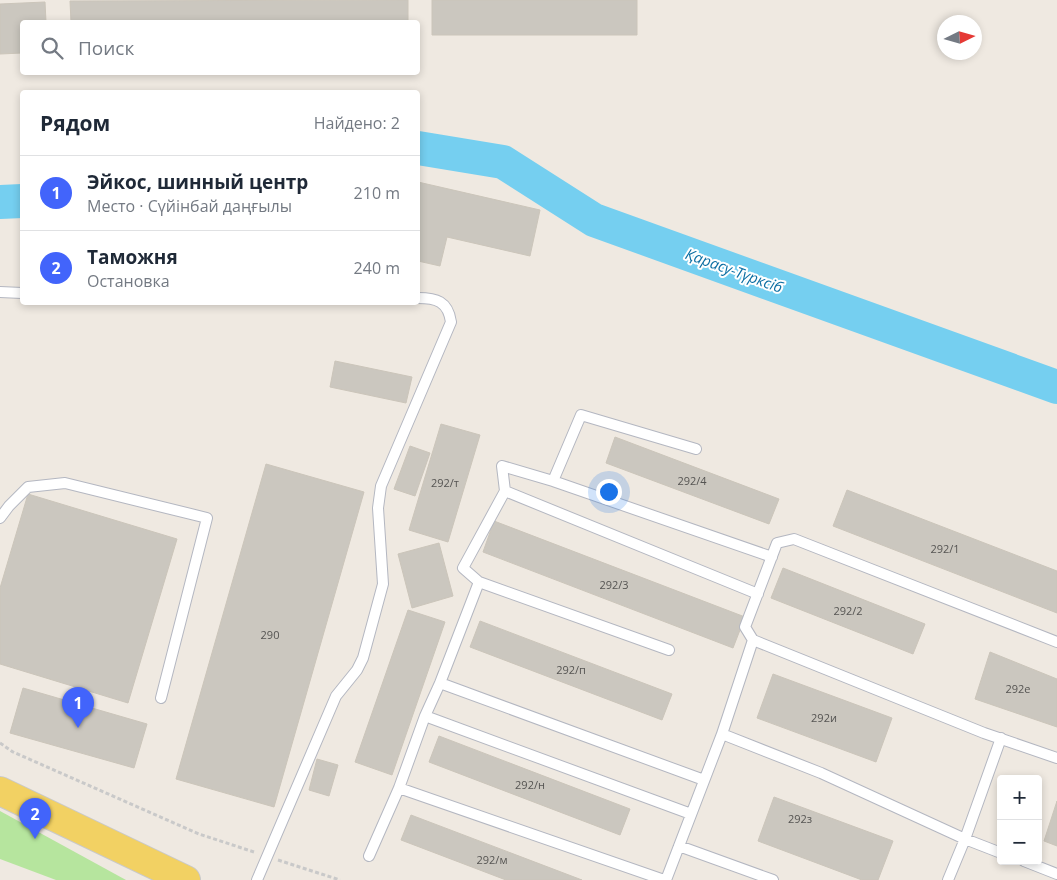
<!DOCTYPE html>
<html lang="ru">
<head>
<meta charset="utf-8">
<style>
  body { margin:0; font-family:"Open Sans",sans-serif; background:#f6f6f7; color:#1f2937 }
  .controls { position:absolute; right:15px; bottom:15px; display:grid; overflow:hidden; border-radius:5px; box-shadow:0 2px 8px #0003 }
  .controls button { width:45px; height:45px; display:grid; place-items:center; padding:0; border:0; border-bottom:1px solid #e0e1e3; background:#fff; color:#1f2937; font:25px sans-serif }
  .compass { position:absolute; left:937px; top:15px; width:45px; height:45px; border-radius:50%; background:#fff; box-shadow:0 2px 8px #0003; rotate:85deg }
  .you { position:absolute; left:608px; top:491px; width:18px; height:18px; margin:-12px; border:4px solid #fff; border-radius:50%; background:#1a73e8; box-shadow:0 0 0 8px #1a73e833 }
  .badge { display:grid; place-items:center; width:32px; height:32px; border-radius:50%; background:#4264fb; color:#fff; font-size:16px; font-weight:700 }
  .pin { position:absolute; translate:-50% -41px; filter:drop-shadow(0 1px 2px #0008) }
  .pin::after { content:''; position:absolute; top:26px; width:18px; height:15px; background:inherit; clip-path:polygon(0 0,100% 0,50% 100%) }
  .list { margin:0; padding:0; list-style:none }
  h2 { display:flex; justify-content:space-between; align-items:center; height:65px; margin:0; padding:0 20px; font-size:21px }
  h2 small { font-size:16px; font-weight:400; color:#747a83 }
  .list li { display:grid; grid-template-columns:32px 1fr auto; gap:15px; align-items:center; box-sizing:border-box; height:75px; padding:0 20px; border-top:1px solid #e0e1e3 }
  .list b { display:block; font-size:19px; white-space:nowrap }
  .list p { margin:0; font-size:16px; white-space:nowrap; color:#747a83 }
  .list em { font-size:16px; font-style:normal; color:#747a83 }
  .icon { flex:none; width:28px; height:28px; fill:none; stroke:currentColor; stroke-width:2; stroke-linecap:round; stroke-linejoin:round }
  .map { position:relative; flex:none; width:1057px; height:880px; overflow:hidden }
  .search { position:absolute; background:#fff; box-shadow:0 2px 8px #0003; left:20px; top:20px; width:400px; height:55px; display:flex; align-items:center; gap:12px; box-sizing:border-box; padding:0 18px; border-radius:5px; color:#747a83; font-size:19px }
  .panel { position:absolute; background:#fff; box-shadow:0 2px 8px #0003; left:20px; top:90px; width:400px; height:215px; border-radius:5px }
  .map>svg:first-child { display:block }
</style>
</head>
<body>
<div class="map">
<svg width="1057" height="880" viewBox="0 0 1057 880">
  <rect width="100%" height="100%" fill="#efe9e1"/>
  <path fill="#b6e59e" d="M0,811L126,880H56L0,859Z"/>
  <g fill="none" stroke-linecap="round" stroke-linejoin="round">
    <path stroke="#75cff0" stroke-width="34" d="M418,148L503,162L594,220L1057,387
      M0,202L22,201"/>
  </g>
  <path fill="#cbc7bf" stroke="#cbc5ba" d="M408,0V22H71L70,1Z
    M432,0H637V35H432Z
    M45,2L46,22H22V53L0,54V4Z
    M418,182L540,210L530,256L447,237L440,266L418,261Z
    M335,361L412,377L406,403L330,387Z
    M441,424L480,435L448,542L409,530Z
    M615,437L779,499L769,524L606,463Z
    M410,446L430,453L415,496L394,489Z
    M266,464L364,492L274,807L176,779Z
    M847,490L1057,571V613L833,526Z
    M28,494L177,539L128,703L0,664V588Z
    M494,521L745,617L733,648L483,552Z
    M439,543L453,596L412,608L398,554Z
    M783,568L925,624L913,654L771,598Z
    M408,610L445,622L392,775L355,762Z
    M480,621L672,694L662,720L470,647Z
    M990,652L1057,679V727L975,699Z
    M773,674L892,718L876,762L757,718Z
    M23,688L147,724L134,768L10,733Z
    M439,736L630,809L620,835L429,762Z
    M317,759L338,765L329,796L309,790Z
    M774,797L893,841L878,880H862L758,841Z
    M1057,801V846L1044,841Z
    M411,815L582,880H506L401,840Z"/>
  <g fill="none" stroke-linecap="round" stroke-linejoin="round">
    <g stroke="#b4b7c1" stroke-width="12">
      <path id="lane" d="M0,292L22,293
        M553,481L772,557
        M505,491L758,594
        M0,518L9,506L28,487L65,483L207,518L161,698
        M479,582L669,650
        M1057,642L794,539L777,543L745,627L753,640L984,733L1057,758
        M440,683L704,780
        M425,716L691,814
        M722,734L753,640
        M399,788L664,880
        M679,846L773,880
        M369,856L399,788L425,716L440,683L479,582L463,568L505,491L502,466L553,481L581,415L696,449
        M1024,861L1057,874
        M257,880L336,696L357,670L363,658L383,584L378,508L381,486L451,322C448,301 436,298 418,298
        M666,880L722,734L821,773L965,839L1001,738
        M948,880L965,839L1001,853"/>
    </g>
    <g stroke="#c9c9c9" stroke-width="30">
      <path id="primary" d="M0,791L186,880"/>
    </g>
    <path stroke="#c9c9c9" stroke-width="3" stroke-dasharray="4 2.5" stroke-linecap="butt" d="M0,743L13,752L199,834L254,852
      M278,860L340,880"/>
    <use href="#lane" stroke="#fff" stroke-width="10"/>
    <use href="#primary" stroke="#f2d163" stroke-width="28"/>
  </g>
  <g text-anchor="middle" stroke-width="4" stroke-linejoin="round" paint-order="stroke">
    <g font-size="11" fill="#555452">
      <text x="692" y="485">292/4</text>
      <text x="445" y="487">292/т</text>
      <text x="945" y="553">292/1</text>
      <text x="614" y="589">292/3</text>
      <text x="848" y="615">292/2</text>
      <text x="270" y="639">290</text>
      <text x="571" y="674">292/п</text>
      <text x="1018" y="693">292е</text>
      <text x="824" y="722">292и</text>
      <text x="530" y="789">292/н</text>
      <text x="800" y="823">292з</text>
      <text x="492" y="864">292/м</text>
    </g>
    <g font-size="15" font-style="italic" fill="#0d6fa3" stroke="#fff">
      <text transform="translate(734 271) rotate(20)" y="5">Қарасу-Түрксіб</text>
    </g>
  </g>
</svg>
<div class="controls">
<button>+</button>
<button>−</button>
</div>
<svg class="compass" viewBox="-18 -18 36 36"><path d="M0-13l5 13h-10z" fill="#e53935"/><path d="M0 13l5-13h-10z" fill="#747a83"/></svg>
<div class="you"></div>
<div class="pin badge" style="left:78px;top:728px">1</div>
<div class="pin badge" style="left:35px;top:839px">2</div>
<div class="search"><svg class="icon" aria-label="search" viewBox="0 0 24 24"><circle cx="10" cy="10" r="6"/><path d="M15 15l6 6"/></svg>Поиск</div>
<section class="panel">
<h2>Рядом<small>Найдено: 2</small></h2>
<ul class="list">
<li><span class="badge">1</span><div><b>Эйкос, шинный центр</b><p>Место · Сүйінбай даңғылы</p></div><em>210 m</em></li>
<li><span class="badge">2</span><div><b>Таможня</b><p>Остановка</p></div><em>240 m</em></li>
</ul>
</section>
</div>
</body>
</html>
